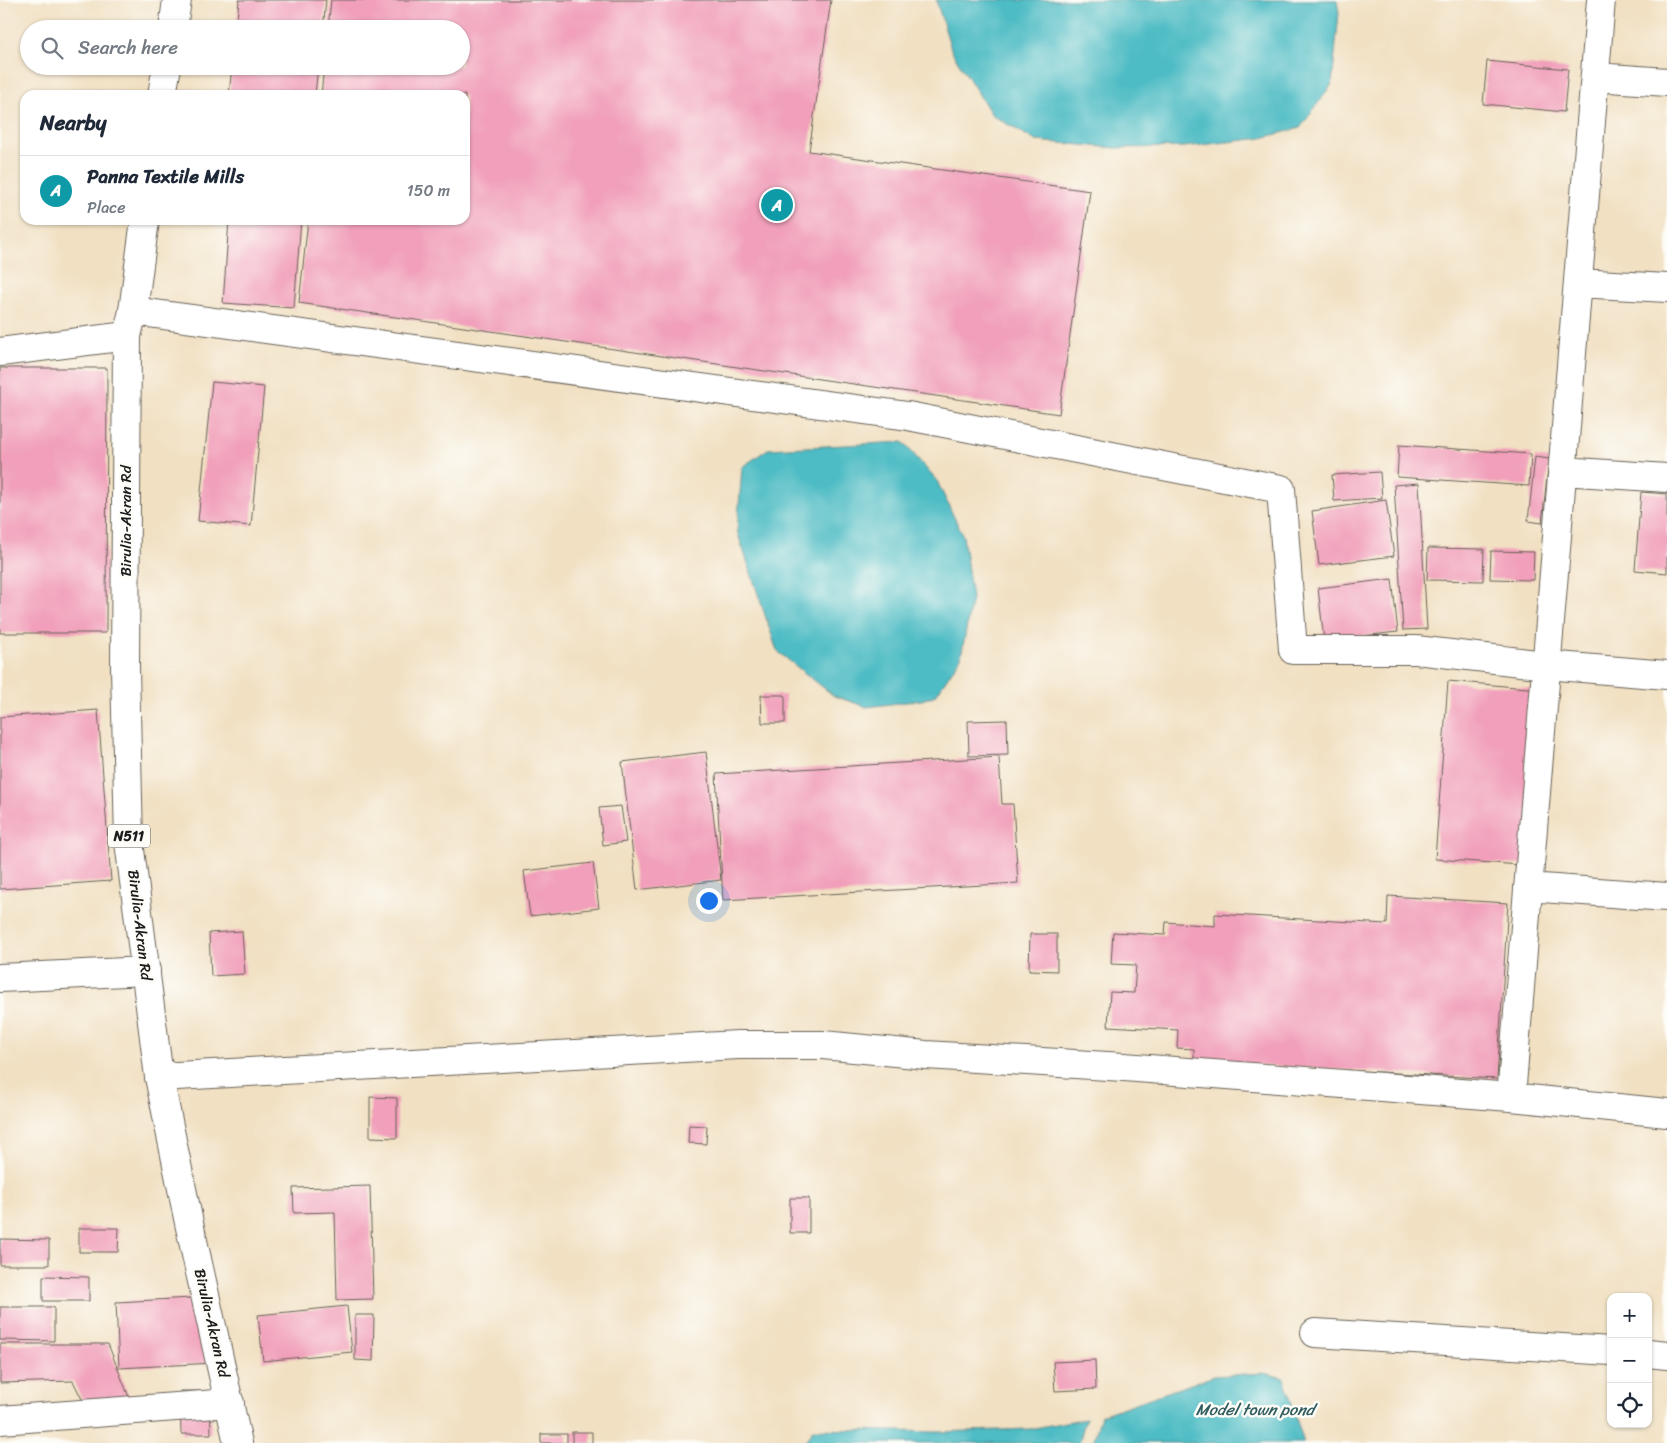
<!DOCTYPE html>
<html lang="en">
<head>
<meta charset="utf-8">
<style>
  body { margin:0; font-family:Sriracha,sans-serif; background:#f2f2f3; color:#1f2937 }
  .controls { position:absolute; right:15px; bottom:15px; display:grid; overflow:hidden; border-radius:10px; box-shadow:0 1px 4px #0004 }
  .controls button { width:45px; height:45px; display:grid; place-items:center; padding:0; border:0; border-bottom:1px solid #e0e1e3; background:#fff; color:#1f2937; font:25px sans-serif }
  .you { position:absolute; left:708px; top:900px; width:18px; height:18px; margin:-12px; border:4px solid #fff; border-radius:50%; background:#1a73e8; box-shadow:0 0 0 8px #1a73e833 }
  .badge { display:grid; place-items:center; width:32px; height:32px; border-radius:50%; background:#db2777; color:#fff; font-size:16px; font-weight:700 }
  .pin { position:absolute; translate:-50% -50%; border:2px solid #fff; box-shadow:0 1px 5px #0006 }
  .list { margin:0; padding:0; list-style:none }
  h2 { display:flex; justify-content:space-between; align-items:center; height:65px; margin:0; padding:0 20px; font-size:21px }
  h2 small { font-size:16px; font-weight:400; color:#747a83 }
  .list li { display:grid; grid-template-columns:32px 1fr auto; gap:15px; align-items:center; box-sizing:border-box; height:70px; padding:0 20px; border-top:1px solid #e0e1e3 }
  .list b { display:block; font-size:19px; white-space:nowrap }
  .list p { margin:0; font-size:16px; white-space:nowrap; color:#747a83 }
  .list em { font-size:16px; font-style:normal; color:#747a83 }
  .icon { flex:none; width:28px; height:28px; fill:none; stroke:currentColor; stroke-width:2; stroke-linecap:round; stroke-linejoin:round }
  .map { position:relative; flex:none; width:1667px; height:1443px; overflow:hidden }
  .search { position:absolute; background:#fff; box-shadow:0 1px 4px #0004; left:20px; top:20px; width:450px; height:55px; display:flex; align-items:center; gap:12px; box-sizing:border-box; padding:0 18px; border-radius:28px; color:#747a83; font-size:19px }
  .panel { position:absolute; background:#fff; box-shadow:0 1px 4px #0004; left:20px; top:90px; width:450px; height:135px; border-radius:15px }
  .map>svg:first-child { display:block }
</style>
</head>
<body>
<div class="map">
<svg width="1667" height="1443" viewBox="0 0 1667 1443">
  <rect width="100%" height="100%" fill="#fdfcf7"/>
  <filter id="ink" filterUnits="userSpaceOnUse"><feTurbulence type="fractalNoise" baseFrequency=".02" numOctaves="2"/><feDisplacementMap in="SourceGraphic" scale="10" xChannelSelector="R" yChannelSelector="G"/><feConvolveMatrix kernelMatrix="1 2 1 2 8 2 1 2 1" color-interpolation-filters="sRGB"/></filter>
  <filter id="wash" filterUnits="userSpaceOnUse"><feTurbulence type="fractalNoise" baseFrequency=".0096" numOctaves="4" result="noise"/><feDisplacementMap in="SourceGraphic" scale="20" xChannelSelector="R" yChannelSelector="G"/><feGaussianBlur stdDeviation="1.12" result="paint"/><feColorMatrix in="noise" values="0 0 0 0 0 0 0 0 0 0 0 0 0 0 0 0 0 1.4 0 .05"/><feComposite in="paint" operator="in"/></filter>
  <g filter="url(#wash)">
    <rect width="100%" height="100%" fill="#f1e0c2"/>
    <path fill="#4ebcc4" stroke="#356c70" d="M936,0H1337L1339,13L1332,84L1300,128L1262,138L1184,147L1116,148L1036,141L992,115L952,52Z
      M903,442L937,481L963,536L972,598L961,657L936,695L922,700L867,707L834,696L777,651L737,531L742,467L768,449Z
      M1263,1373L1284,1378L1304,1443H1093L1101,1415L1214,1376Z
      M1086,1418L1079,1443H804L813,1429L937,1432L1030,1429Z"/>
    <g id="blocks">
      <path fill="#f19fba" d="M239,0H326L323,29H236Z
        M331,0H831L809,151L1090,191L1059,414L299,303L308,220H465V95H321L324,66H461V29H328Z
        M1487,61L1568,69L1564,112L1483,104Z
        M232,66H318L315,95H229Z
        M229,220H301L294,308L223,303Z
        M0,368H107L106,633H0Z
        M212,382L264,387L251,526L198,521Z
        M1399,445L1531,454L1529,486L1397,477Z
        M1535,457L1549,459L1542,523L1528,521Z
        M1380,472L1382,498L1334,501L1332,475Z
        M1419,483L1427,629L1403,630L1394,485Z
        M1641,492L1667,494V573L1635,570Z
        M1386,500L1394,556L1319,565L1312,511Z
        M1428,548L1484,549L1483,581L1427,580Z
        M1491,551L1534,552L1533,580L1490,579Z
        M1392,579L1398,632L1324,640L1318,588Z
        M1448,681L1549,690L1535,866L1435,859Z
        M761,695H785V723H762Z
        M98,710L111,881L0,889V717Z
        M1007,720L1008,755L969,756L968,721Z
        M706,752L721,880L637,890L622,762Z
        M999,757L1002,804H1013L1018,883L723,900L716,774Z
        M621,806L626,842L603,845L599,808Z
        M593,863L599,908L530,916L524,871Z
        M1388,896L1508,903L1497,1079L1194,1061V1049L1177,1048L1178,1030L1108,1026L1110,992L1134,993L1136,965L1111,964L1113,932L1165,935L1166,922L1215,926V914L1387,924Z
        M242,931L245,974L211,976L209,933Z
        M1030,934H1057V971L1029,970Z
        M370,1097L397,1098V1138L370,1137Z
        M689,1125L707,1126L706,1144L688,1143Z
        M370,1186L373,1299L337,1300L335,1212L294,1213L293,1188Z
        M790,1198H809V1233H790Z
        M79,1228H119L118,1252H79Z
        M0,1239L49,1240V1265H0Z
        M43,1276L89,1277V1301H43Z
        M211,1297L214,1363L119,1368L116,1302Z
        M347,1306L352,1352L263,1361L258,1315Z
        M0,1307H54V1341L0,1340Z
        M355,1315H374L373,1361L355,1360Z
        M0,1344H108L131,1402L86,1407L73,1381L0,1383Z
        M1095,1360L1096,1389L1055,1391L1053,1362Z
        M180,1391H210L211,1434H181Z
        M572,1432H592V1443H572Z
        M541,1434H567V1443H541Z"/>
    </g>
  </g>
  <g filter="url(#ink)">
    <use href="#blocks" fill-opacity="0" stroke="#676156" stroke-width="1"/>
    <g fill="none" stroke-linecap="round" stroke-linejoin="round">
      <g stroke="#676156" stroke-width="30">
        <path id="minor" d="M1595,77L1667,82
          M1578,283L1667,288
          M133,311L908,416L1281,489L1293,650H1416L1546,665L1667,675
          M0,352L127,336
          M1562,471L1667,478
          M1528,887L1667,897
          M0,978L146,971
          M159,1077L738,1045H823L926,1055L1124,1067L1511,1097L1667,1113
          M1511,1097L1601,0
          M1315,1333L1611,1351
          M1648,1353L1667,1355
          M0,1420L230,1403"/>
      </g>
      <g stroke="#676156" stroke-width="30">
        <path id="trunk" d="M173,29L177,0
          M162,95L167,66
          M145,220L133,311L127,336L125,668L129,842L159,1077L189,1223L238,1443"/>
      </g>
      <use href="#minor" stroke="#fff" stroke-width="28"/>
      <use href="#trunk" stroke="#fff" stroke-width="28"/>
    </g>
  </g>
  <g text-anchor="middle" stroke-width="5" stroke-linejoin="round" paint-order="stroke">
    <rect fill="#fdfcf7" stroke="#605f5e" stroke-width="1" x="108" y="824.5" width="42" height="23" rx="4"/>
    <g font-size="14" font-weight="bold" fill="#1c1c1c">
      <text x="129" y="841">N511</text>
    </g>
    <g font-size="15" fill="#1c1c1c" stroke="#fdfcf7">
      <text transform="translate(126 521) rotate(-90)" y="5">Birulia-Akran Rd</text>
      <text transform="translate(140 925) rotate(83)" y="5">Birulia-Akran Rd</text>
      <text transform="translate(212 1323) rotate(77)" y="5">Birulia-Akran Rd</text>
    </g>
    <g font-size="16" font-style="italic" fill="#305c5f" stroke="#fdfcf7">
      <text x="1255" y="1415">Model town pond</text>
    </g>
  </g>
</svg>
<div class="controls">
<button>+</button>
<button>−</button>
<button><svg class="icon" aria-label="locate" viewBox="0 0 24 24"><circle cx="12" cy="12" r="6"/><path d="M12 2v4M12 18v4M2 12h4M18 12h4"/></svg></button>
</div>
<div class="you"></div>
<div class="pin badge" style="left:777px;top:205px;background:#0f9aa8">A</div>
<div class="search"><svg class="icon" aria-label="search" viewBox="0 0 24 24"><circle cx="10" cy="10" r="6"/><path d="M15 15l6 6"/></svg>Search here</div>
<section class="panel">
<h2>Nearby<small></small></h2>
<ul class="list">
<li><span class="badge" style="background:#0f9aa8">A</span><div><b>Panna Textile Mills</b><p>Place</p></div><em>150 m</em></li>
</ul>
</section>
</div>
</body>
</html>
